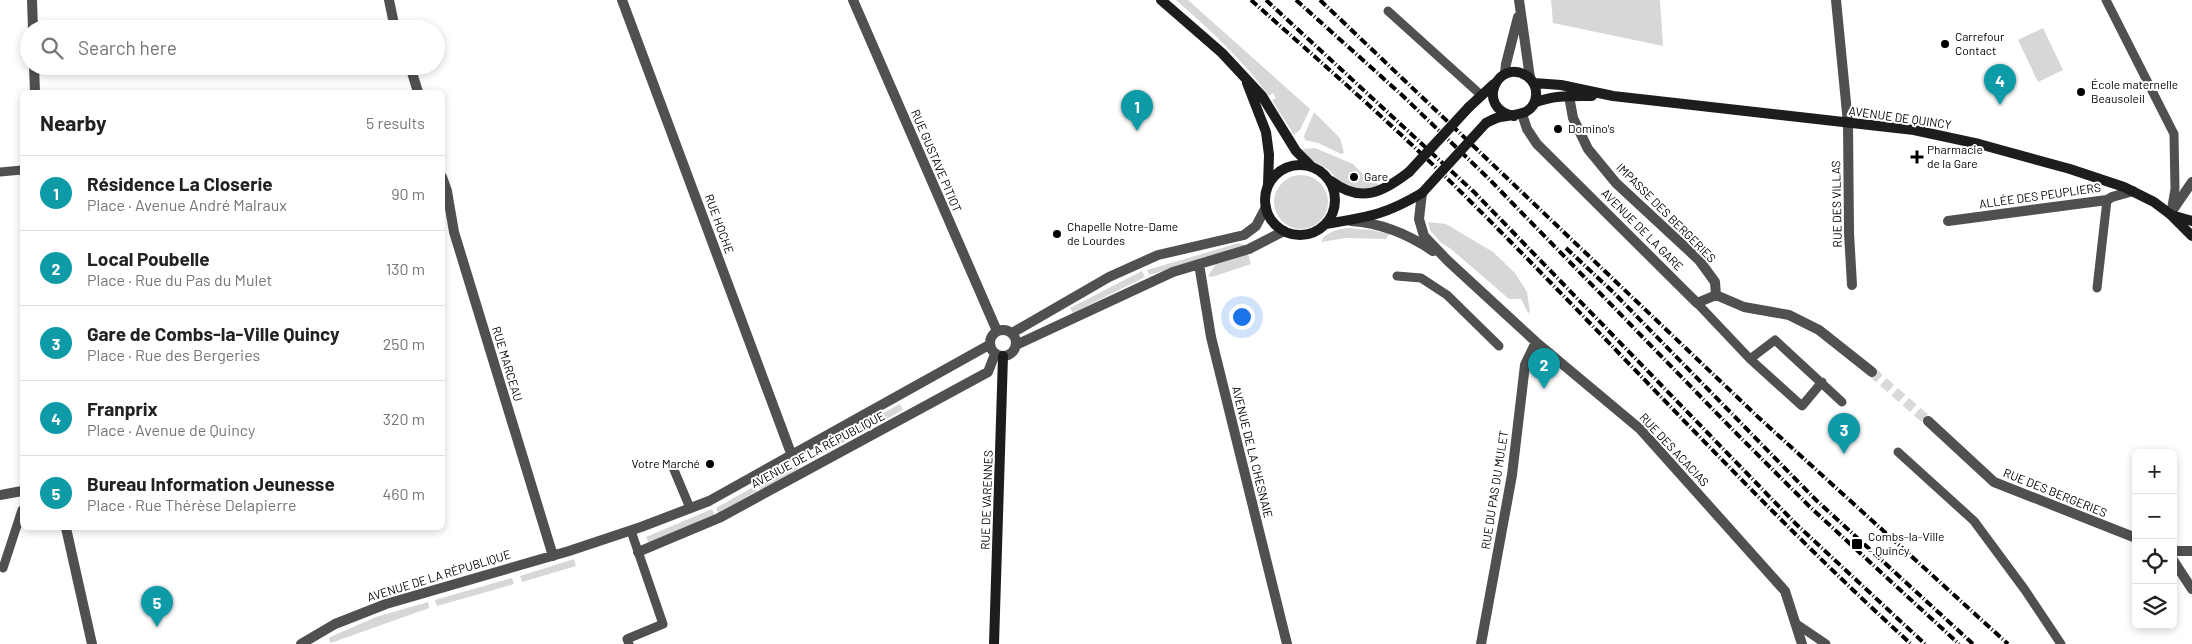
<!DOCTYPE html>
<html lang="en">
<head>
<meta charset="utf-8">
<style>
  body { margin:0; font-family:Barlow,sans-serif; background:#f6f6f6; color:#222 }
  .controls { position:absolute; right:15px; bottom:15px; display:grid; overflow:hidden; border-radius:8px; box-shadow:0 2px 8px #0003 }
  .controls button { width:45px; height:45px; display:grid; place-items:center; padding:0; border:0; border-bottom:1px solid #e0e0e0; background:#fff; color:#222; font:25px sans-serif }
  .you { position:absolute; left:1241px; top:316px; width:18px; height:18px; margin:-12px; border:4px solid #fff; border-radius:50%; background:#1a73e8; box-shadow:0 0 0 8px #1a73e833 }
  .badge { display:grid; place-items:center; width:32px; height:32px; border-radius:50%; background:#000; color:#fff; font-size:16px; font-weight:700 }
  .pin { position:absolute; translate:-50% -41px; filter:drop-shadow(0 1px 2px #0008) }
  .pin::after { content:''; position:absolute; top:26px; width:18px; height:15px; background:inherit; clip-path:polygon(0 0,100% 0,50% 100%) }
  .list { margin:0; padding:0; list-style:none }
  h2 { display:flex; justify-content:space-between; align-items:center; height:65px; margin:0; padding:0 20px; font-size:21px }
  h2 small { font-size:16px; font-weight:400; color:#767676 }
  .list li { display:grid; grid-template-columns:32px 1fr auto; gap:15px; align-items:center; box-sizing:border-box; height:75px; padding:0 20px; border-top:1px solid #e0e0e0 }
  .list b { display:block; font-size:19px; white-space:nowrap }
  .list p { margin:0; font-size:16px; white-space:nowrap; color:#767676 }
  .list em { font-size:16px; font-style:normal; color:#767676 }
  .icon { flex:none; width:28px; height:28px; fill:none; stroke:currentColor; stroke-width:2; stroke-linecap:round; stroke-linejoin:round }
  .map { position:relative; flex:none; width:2192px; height:644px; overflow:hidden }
  .search { position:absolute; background:#fff; box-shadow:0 2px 8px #0003; left:20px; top:20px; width:425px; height:55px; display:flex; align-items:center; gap:12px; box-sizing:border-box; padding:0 18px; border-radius:28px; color:#767676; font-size:19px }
  .panel { position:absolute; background:#fff; box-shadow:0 2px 8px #0003; left:20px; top:90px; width:425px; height:440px; border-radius:8px }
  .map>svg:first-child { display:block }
</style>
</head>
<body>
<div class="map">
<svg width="2192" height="644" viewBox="0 0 2192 644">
  <rect width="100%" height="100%" fill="#fff"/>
  <path fill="#d7d7d7" d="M1176,0H1188L1310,109L1300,130L1294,135L1272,100L1276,98L1273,93L1269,96C1242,59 1210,30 1176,0Z
    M1551,0H1660L1663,46L1553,23Z
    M2043,28L2063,70L2038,82L2018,40Z
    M1314,112L1340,138L1344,153L1341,154L1318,143L1305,140L1304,136Z
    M1315,148L1353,164L1365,176L1380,185L1358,191L1341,184L1329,170L1312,160L1302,149Z
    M1274 202a27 27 0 1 1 54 0a27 27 0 1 1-54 0Z
    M1428,222L1446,224L1493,252L1515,273L1527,292L1530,312L1528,313L1521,299H1509L1451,249L1440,242L1430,230Z
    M1348,228L1371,230L1389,234L1386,239L1346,238L1321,242C1325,232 1338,229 1348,228Z
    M1239,243L1244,245V247L1149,275L1147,270Z
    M1248,254L1251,264L1212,277L1208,276L1215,265Z
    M1142,271L1145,277L1073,313L1070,308Z
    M900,404L903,410L837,446L834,440Z
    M795,463L798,469L760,490L757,484Z
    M755,486L757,491L718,513L716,508Z
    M712,509L715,515L649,543L646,537Z
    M574,559L576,566L522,582L520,576Z
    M512,578L514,584L437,606L435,600Z
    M428,602L429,608L331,643L329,640L330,637L376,617Z"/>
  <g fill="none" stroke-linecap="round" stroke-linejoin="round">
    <path stroke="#d9d9d9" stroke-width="10" stroke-dasharray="10 5" stroke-linecap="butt" d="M1872,372L1928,421"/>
    <path stroke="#505050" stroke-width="9" d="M2106,0L2174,134L2175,189L2171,212
      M1388,11L1481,95
      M0,172L22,170
      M1397,276L1421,278L1447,295L1499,346
      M2097,288L2107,200
      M1697,303L1750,359L1802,406L1822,382
      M1750,359L1775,340L1842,402
      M1898,452L1974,521L2025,590L2061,644
      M672,465L690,508
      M3,568L22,510
      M1795,623L1826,644
      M629,644L627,639L663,624L631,531"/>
    <path stroke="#505050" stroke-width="10" d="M32,0L33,29
      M389,0L395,29
      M622,0L792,456
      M853,0L997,331
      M1519,0L1530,78
      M1836,0L1848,123L1849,233L1852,285
      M34,66L35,92
      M410,66L418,92
      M1505,74L1506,64L1518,17
      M1569,96L1573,118L1588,149L1616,183L1699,260L1715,282L1716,295
      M1522,114L1527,129L1537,144L1697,303L1716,295L1744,307L1789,315L1819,330L1872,372
      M442,177L447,191L454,232L553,556
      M1422,193L1419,219L1424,236L1448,261L1536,342L1640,429L1785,591L1802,644
      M2170,214L2192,182
      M1351,221C1381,223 1408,234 1433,251
      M1948,221L2107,200L2112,197L2133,191
      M1199,264L1211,337L1287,644
      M990 343a13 13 0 1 1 26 0a13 13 0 1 1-26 0Z
      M1012,333L1109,277L1158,255L1244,235L1256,226L1266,207
      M1016,345L1173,272L1249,249L1284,231
      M1928,421L1994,482L2136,538
      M0,495L22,491
      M66,528L92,644
      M2173,551H2192
      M638,552L719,518L988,372L995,354
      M2173,560L2192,589
      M301,644L335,624L386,604L569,551L641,527L709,501L989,345
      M1481,644L1512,475L1525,365L1536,342"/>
    <path stroke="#1d1d1d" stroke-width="10" d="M1161,0L1222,53L1262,96L1296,151L1311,166
      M1247,83L1266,132L1269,155L1268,185
      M1534,83L1561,85L1613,96L1914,130L1979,144L2070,169L2124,187L2154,202L2170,214L2192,236
      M1534,103C1553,95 1571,96 1592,96
      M1469,107L1494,84
      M1486,123C1490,121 1495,118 1500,117C1515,114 1534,116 1536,96C1537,88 1533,80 1527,76C1498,57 1474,108 1514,116
      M1265 200a35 35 0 1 1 70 0a35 35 0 1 1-70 0Z
      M1331,181C1361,204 1383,192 1409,172
      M2171,215L2192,221
      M1326,224C1368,217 1385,215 1422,193
      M994,644L1003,356"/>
    <path stroke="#000" stroke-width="4" stroke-dasharray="8 2.5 1 2.5" stroke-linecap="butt" d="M1251,0C1325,66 1400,131 1470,201C1618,348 1757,504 1911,644
      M1266,0L1474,192L1796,524L1925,644
      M1296,0L1403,96L1488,178L1734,431L1810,507L1959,644
      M1320,0L1758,417L2008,644
      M1566,248L1613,292L1816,500L1973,644"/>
    <path stroke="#1d1d1d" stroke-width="10" d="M1409,172L1469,107
      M1422,193L1486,123"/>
  </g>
  <g fill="#000" stroke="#fff" stroke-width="2">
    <circle cx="1945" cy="44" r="5"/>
    <circle cx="2081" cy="92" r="5"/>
    <circle cx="1558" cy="129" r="5"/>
    <path d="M1914.5 149.5h5v5h5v5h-5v5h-5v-5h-5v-5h5z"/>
    <circle cx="1354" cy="177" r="5"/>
    <circle cx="1057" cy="234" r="5"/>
    <circle cx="710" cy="464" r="5"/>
    <rect x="1851" y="538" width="12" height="12" rx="2.5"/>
  </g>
  <g text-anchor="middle" stroke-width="4" stroke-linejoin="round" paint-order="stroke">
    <g font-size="12" fill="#000" stroke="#fff" text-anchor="start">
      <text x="1955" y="41">Carrefour<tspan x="1955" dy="14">Contact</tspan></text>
      <text x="2091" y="89">École maternelle<tspan x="2091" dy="14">Beausoleil</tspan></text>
      <text x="1568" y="133">Domino's</text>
      <text x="1927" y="154">Pharmacie<tspan x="1927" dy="14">de la Gare</tspan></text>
      <text x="1364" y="181">Gare</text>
      <text x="1067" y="231">Chapelle Notre-Dame<tspan x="1067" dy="14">de Lourdes</tspan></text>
      <text x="700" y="468" text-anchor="end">Votre Marché</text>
      <text x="1868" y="541">Combs-la-Ville<tspan x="1868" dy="14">- Quincy</tspan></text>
    </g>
    <g font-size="12" fill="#000" stroke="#fff">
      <text transform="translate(1900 118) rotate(8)" y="4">AVENUE DE QUINCY</text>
      <text transform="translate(936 161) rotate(67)" y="4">RUE GUSTAVE PITIOT</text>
      <text transform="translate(2040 196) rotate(-8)" y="4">ALLÉE DES PEUPLIERS</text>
      <text transform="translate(1837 204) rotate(-91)" y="4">RUE DES VILLAS</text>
      <text transform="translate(1666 213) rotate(45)" y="4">IMPASSE DES BERGERIES</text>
      <text transform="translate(719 224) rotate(70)" y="4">RUE HOCHE</text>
      <text transform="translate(1642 230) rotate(45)" y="4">AVENUE DE LA GARE</text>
      <text transform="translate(507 364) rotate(73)" y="4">RUE MARCEAU</text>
      <text transform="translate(818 450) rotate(-28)" y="4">AVENUE DE LA RÉPUBLIQUE</text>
      <text transform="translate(1674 450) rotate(47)" y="4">RUE DES ACACIAS</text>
      <text transform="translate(1252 452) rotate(76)" y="4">AVENUE DE LA CHESNAIE</text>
      <text transform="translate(1495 490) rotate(-81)" y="4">RUE DU PAS DU MULET</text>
      <text transform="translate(2055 493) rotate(22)" y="4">RUE DES BERGERIES</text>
      <text transform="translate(987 500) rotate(-88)" y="4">RUE DE VARENNES</text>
      <text transform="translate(439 576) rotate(-17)" y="4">AVENUE DE LA RÉPUBLIQUE</text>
    </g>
  </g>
</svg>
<div class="controls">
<button>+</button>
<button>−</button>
<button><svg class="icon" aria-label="locate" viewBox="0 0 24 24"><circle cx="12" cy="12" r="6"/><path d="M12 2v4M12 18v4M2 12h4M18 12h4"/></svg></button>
<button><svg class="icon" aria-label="layers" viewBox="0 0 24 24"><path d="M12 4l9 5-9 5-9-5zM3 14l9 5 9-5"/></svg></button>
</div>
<div class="you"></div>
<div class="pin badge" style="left:1137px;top:131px;background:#0f9aa8">1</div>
<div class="pin badge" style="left:1544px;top:389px;background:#0f9aa8">2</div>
<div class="pin badge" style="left:1844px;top:454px;background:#0f9aa8">3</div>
<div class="pin badge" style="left:2000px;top:105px;background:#0f9aa8">4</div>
<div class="pin badge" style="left:157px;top:627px;background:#0f9aa8">5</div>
<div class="search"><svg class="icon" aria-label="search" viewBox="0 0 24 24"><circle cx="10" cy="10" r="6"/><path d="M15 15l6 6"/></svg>Search here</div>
<section class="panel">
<h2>Nearby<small>5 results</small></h2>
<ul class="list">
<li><span class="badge" style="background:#0f9aa8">1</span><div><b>Résidence La Closerie</b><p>Place · Avenue André Malraux</p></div><em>90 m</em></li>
<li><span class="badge" style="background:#0f9aa8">2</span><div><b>Local Poubelle</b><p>Place · Rue du Pas du Mulet</p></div><em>130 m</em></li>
<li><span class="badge" style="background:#0f9aa8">3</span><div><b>Gare de Combs-la-Ville Quincy</b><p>Place · Rue des Bergeries</p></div><em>250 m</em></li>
<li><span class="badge" style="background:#0f9aa8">4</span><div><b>Franprix</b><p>Place · Avenue de Quincy</p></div><em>320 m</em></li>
<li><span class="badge" style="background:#0f9aa8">5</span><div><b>Bureau Information Jeunesse</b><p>Place · Rue Thérèse Delapierre</p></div><em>460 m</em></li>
</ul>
</section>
</div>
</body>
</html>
